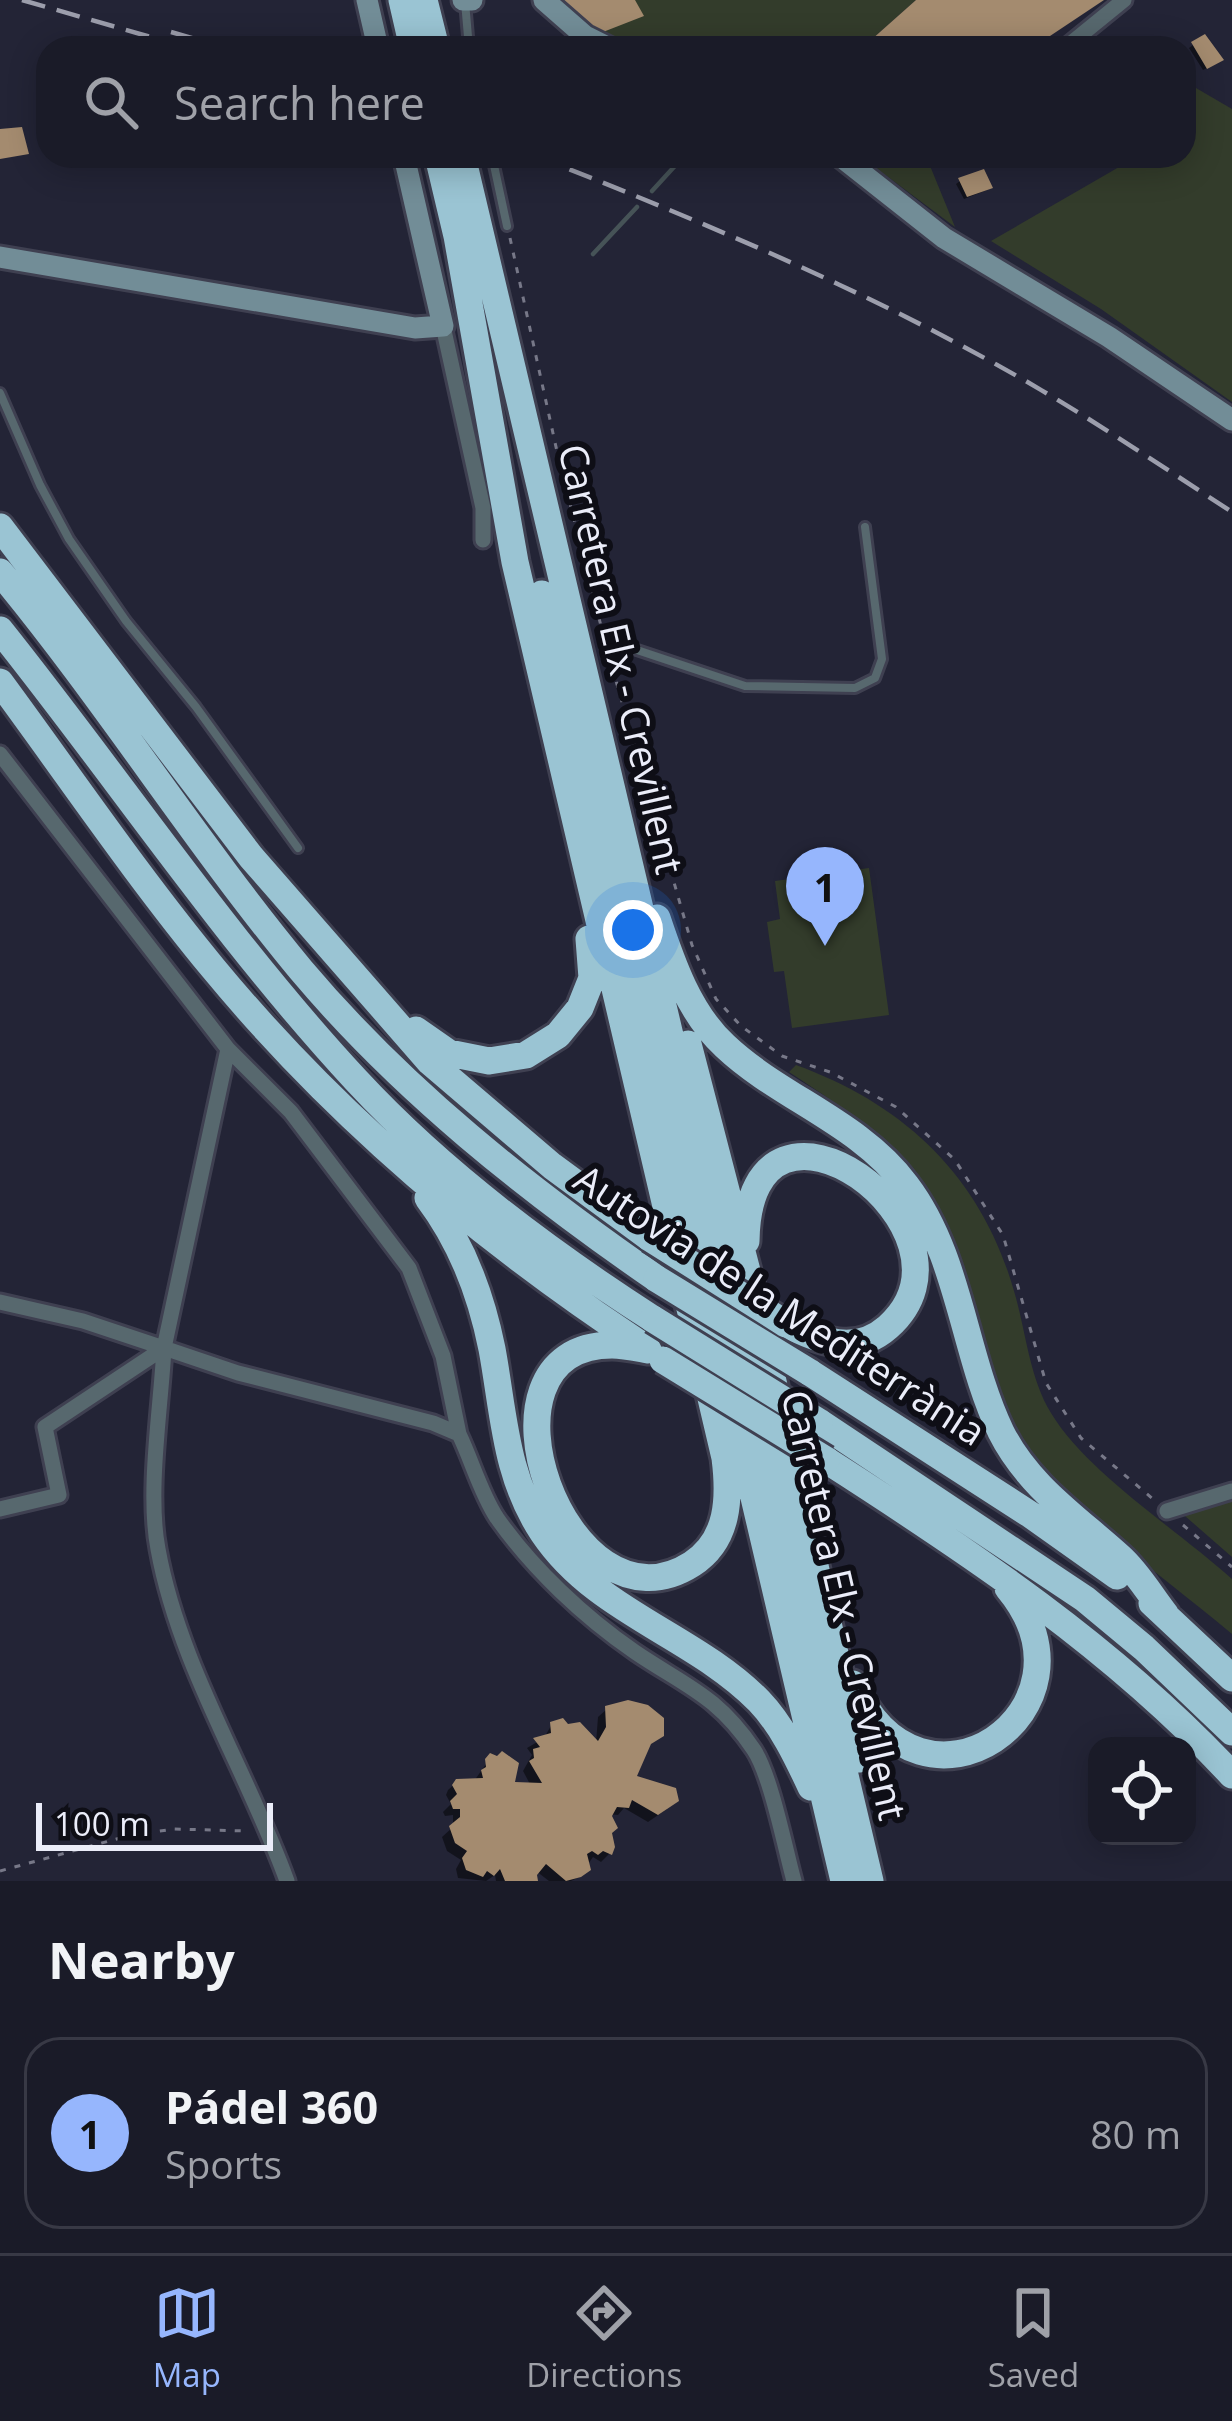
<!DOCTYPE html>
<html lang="en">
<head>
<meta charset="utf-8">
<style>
  body { margin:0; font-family:"Open Sans",sans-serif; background:#232430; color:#f1f3f6 }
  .controls { position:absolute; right:36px; bottom:36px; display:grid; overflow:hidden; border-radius:24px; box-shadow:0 6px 30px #0003 }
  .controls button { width:108px; height:108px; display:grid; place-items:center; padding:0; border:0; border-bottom:3px solid #383945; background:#1a1b28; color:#f1f3f6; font:60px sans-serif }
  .scale { position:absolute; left:36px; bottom:30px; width:237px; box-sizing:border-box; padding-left:12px; border:6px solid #ebedf9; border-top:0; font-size:33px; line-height:42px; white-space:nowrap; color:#ebedf9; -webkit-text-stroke:9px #0e0e16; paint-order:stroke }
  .you { position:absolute; left:633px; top:930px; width:42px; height:42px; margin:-30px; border:9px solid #fff; border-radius:50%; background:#1a73e8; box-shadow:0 0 0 18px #1a73e833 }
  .badge { display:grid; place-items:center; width:78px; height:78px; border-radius:50%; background:#96b6fd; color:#111; font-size:39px; font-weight:700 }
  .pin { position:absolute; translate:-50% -99px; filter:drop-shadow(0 3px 6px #0008) }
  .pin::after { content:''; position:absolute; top:63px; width:42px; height:36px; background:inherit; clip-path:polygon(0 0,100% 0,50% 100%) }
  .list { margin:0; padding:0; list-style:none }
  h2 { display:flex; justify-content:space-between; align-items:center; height:156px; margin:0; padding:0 48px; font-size:51px }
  h2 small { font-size:39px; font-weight:400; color:#9fa1a8 }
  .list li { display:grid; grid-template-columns:78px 1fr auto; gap:36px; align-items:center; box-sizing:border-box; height:192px; margin:0 24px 24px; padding:0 24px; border:3px solid #383945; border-radius:36px }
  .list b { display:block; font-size:45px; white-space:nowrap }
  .list p { margin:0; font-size:39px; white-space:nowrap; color:#9fa1a8 }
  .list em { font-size:39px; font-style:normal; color:#9fa1a8 }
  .icon { flex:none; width:66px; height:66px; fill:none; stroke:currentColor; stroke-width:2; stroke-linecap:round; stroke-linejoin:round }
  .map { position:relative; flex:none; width:1232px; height:1881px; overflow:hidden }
  .search { position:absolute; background:#1a1b28; box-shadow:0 6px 30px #0003; left:36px; right:36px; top:36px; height:132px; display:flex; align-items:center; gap:30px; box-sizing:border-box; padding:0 42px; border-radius:36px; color:#9fa1a8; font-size:45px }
  .sheet { height:372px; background:#1a1b28 }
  nav { display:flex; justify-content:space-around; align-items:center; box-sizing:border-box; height:168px; border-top:3px solid #383945; background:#1a1b28; font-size:33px; color:#9fa1a8 }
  nav a { display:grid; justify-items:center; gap:6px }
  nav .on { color:#96b6fd }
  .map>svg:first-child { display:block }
</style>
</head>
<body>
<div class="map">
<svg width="1232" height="1881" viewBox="0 0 1232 1881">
  <rect width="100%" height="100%" fill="#232436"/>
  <path fill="#333c2b" d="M635,0H916L862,48H626L602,39L603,32Z
    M1184,81L1232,109V402L1101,309L991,241L1126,163L1118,156H1184Z
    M860,156H926L955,227Z
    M869,868L889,1015L792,1028L784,971L774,972L767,922L780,919L775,881Z
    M796,1065C906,1105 982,1178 1014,1291C1026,1331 1029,1377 1051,1413C1087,1473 1179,1531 1232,1579V1634C1168,1580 1075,1516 1028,1448C999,1404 988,1352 973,1302C936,1179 894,1140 789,1072Z
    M1232,1500V1557L1185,1516Z"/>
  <path fill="#0007" d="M1193,45L1218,63L1203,70L1189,48Z
    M960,181L987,190L964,199L956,184Z
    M607,1709L661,1735L647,1747L633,1778L667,1809L648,1822L624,1808L618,1815L608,1814L609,1854L601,1862L593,1857L579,1877L571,1881H549L536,1871L533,1881H496L495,1875L486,1881L458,1878L456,1869L461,1860L447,1851L442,1837L453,1827V1815L445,1816L443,1812L451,1804L446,1795L448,1790L457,1782L474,1781L491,1757L512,1785L531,1786L523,1771L532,1755L527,1748L544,1738L552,1724L596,1743L598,1717Z"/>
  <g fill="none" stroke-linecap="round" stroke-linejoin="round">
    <path stroke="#465357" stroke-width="4.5" d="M652,191L684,156
      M593,254L637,207"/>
  </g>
  <path fill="#a48b6f" d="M559,0H635L644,16L603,32L577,17Z
    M916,0H1104L1032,48H862Z
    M1205,34L1224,60L1207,69L1191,42Z
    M22,127L29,154L0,159V129Z
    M984,169L993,188L967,197L958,178Z
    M628,1700L648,1705L664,1718V1736L651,1744L637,1776L676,1788L679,1801L658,1815L632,1800L629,1808L617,1807L612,1816L618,1828L612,1833L615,1847L612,1855L603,1851L598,1855L592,1851L587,1854L591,1870L581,1877L566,1881L546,1864L537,1875L538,1881H505L500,1869L494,1876L487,1871L483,1877L466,1870L462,1858L467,1851L455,1843L449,1826L460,1817V1809H453L450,1801L457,1794L452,1785L456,1779L483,1778L481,1770L486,1767L485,1759L490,1753L497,1756L502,1751L519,1763L515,1782L542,1783L529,1761L534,1758L533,1749L540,1747L533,1738L551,1733L550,1722L563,1718L568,1724L580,1722L598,1741L606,1727L605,1706Z"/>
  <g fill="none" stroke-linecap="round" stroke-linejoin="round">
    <g stroke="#3f4051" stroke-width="14">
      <path id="lane" d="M465,2L469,48
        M492,156L507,226
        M0,393L40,485L69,539L126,621L196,707L298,848
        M604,639L745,686L855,688L875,678L882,659L865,527"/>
    </g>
    <g stroke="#3f4051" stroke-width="21">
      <path id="street" d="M1065,48L1124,0
        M443,326L483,508V540
        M0,754L228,1049L164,1348L83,1321L0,1302
        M228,1049L291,1112L409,1268L443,1356L459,1434
        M164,1348L238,1373L433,1423L459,1434C472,1461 481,1494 497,1518C533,1569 584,1617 635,1652C685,1686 717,1695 754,1750C771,1776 785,1848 794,1881
        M164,1348C161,1407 147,1492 158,1549C179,1666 247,1770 287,1881
        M0,1509L59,1495L45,1427L164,1348
        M1167,1511L1232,1491"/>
    </g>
    <g stroke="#3f4051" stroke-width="27">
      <path id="secondary" d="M367,0L378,48
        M463,0H472
        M544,0L585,36L609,48
        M840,156L944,238L1109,337L1232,420
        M0,257L415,328L443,326L404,156"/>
    </g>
    <g stroke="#3f4051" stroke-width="33">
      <path id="highway" d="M402,0L413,48
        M424,0L436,48
        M438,156L461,253
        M462,156L870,1881
        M457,236L515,562L725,1458C730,1498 729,1540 692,1564C567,1644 459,1345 612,1345C624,1345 637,1348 648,1350
        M0,527L251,857L430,1062L552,1166L650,1238
        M0,572C106,700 195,842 301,970C403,1091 527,1189 657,1279
        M542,594L844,1881
        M0,630C119,779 226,940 356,1080C442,1173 547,1251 653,1319
        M0,682C70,777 137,876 213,968C336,1117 482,1240 643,1346
        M657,918C672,963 689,1013 725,1046C780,1098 859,1122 906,1185C960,1256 963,1353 1001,1432C1028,1486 1077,1518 1120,1557C1138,1573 1151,1596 1166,1615
        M416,1030L449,1053L489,1061L526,1055L558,1035L580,1008L592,978L589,939
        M688,1044L754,1298L859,1759
        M428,1198C462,1243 481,1294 492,1349C504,1414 505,1476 543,1533C596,1612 694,1635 759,1701C782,1725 797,1757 811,1787
        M746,1241C749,1049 996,1231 888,1327C855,1356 821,1341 786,1324
        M809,1372L1031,1515L1117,1576
        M819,1422L1085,1599L1144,1648L1232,1732
        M826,1460C971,1553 1114,1648 1232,1775
        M1152,1603L1232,1678
        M853,1684C921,1839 1109,1709 1008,1588"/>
    </g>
    <path stroke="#777888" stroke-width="3" stroke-dasharray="6 9" stroke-linecap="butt" d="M510,238L558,456L601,626
      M608,653L692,945L716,999L741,1026L782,1056L830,1072L896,1107L955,1160L1003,1235L1046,1383L1081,1438L1153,1499
      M1183,1525L1232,1567
      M0,1871L131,1835L174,1829L248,1831"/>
    <use href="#lane" stroke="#57686e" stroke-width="8"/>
    <use href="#street" stroke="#57686e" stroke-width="15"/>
    <use href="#secondary" stroke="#728d97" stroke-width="21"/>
    <use href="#highway" stroke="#9ac4d3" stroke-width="27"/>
    <path stroke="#9c9eac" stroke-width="4.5" stroke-dasharray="24 12" stroke-linecap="butt" d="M22,0L189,48
      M171,32L227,48
      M536,156C703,222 868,291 1024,380C1095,421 1163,467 1232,512"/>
    <g stroke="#3f4051" stroke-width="33" stroke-linecap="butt">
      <path id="highway-bridge" d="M650,1238L786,1324
        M657,1279L809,1372
        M653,1319L819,1422
        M663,1360L826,1460"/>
    </g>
    <use href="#highway-bridge" stroke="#9ac4d3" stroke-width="27"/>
  </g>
  <g text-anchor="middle" stroke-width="12" stroke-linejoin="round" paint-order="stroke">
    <g font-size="39" fill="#ebedf9" stroke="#0e0e16">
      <text transform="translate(621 659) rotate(77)" y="14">Carretera Elx - Crevillent</text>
      <text transform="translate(780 1305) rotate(33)" y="14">Autovia de la Mediterrània</text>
      <text transform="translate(844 1605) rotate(77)" y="14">Carretera Elx - Crevillent</text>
    </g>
  </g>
</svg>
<div class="controls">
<button><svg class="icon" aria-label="locate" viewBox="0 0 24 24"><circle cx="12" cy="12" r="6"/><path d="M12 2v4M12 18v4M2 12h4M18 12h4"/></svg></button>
</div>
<div class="scale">100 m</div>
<div class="you"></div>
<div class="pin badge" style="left:825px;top:946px">1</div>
<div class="search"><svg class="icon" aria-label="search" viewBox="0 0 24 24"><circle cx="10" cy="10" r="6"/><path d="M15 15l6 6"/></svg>Search here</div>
</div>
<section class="sheet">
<h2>Nearby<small></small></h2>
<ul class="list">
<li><span class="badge">1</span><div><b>Pádel 360</b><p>Sports</p></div><em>80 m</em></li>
</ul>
</section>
<nav>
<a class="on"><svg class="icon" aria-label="map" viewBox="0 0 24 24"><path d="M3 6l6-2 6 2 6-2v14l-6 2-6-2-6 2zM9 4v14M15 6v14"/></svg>Map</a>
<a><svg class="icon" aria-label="directions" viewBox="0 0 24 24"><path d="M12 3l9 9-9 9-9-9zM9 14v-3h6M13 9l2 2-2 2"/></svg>Directions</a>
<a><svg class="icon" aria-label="saved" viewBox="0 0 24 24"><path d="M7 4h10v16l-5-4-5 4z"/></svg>Saved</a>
</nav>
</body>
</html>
